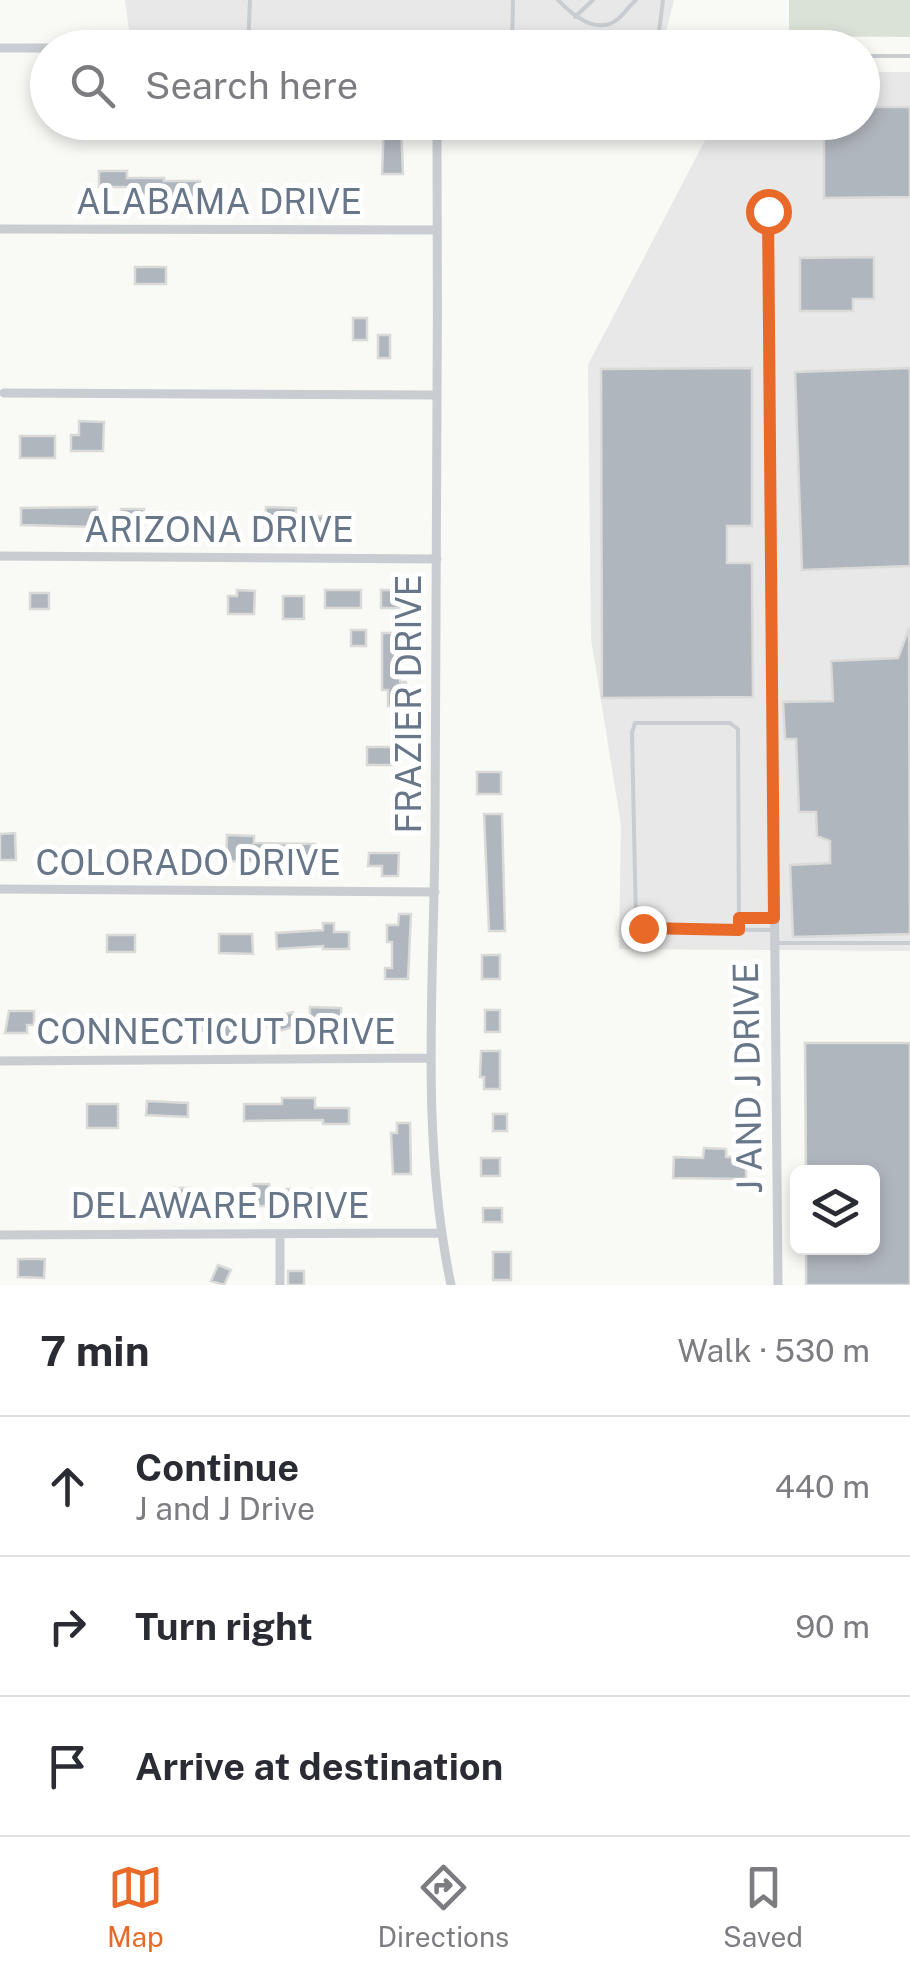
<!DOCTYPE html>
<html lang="en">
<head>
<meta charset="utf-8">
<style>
  body { margin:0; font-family:"Public Sans",sans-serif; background:#f2f2f3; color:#2b2b33 }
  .controls { position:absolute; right:30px; bottom:30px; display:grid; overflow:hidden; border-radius:15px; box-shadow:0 5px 15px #0003 }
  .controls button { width:90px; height:90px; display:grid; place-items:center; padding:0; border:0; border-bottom:2px solid #e1e1e2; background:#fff; color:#2b2b33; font:50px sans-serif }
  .stop { position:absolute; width:30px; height:30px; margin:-22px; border:8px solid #e86928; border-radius:50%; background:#fff }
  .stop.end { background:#e86928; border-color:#fff; box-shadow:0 2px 10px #0008 }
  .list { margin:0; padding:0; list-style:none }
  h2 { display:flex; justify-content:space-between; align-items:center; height:130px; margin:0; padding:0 40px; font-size:42px }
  h2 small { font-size:32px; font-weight:400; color:#7c7c81 }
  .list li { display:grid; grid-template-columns:65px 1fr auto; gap:30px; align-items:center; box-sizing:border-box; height:140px; padding:0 40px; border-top:2px solid #e1e1e2 }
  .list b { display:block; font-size:38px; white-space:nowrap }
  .list p { margin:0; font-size:32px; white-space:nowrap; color:#7c7c81 }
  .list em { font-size:32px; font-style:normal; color:#7c7c81 }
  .icon { flex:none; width:55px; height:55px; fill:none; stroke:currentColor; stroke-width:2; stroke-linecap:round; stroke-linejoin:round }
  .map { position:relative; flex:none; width:910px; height:1285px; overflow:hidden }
  .search { position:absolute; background:#fff; box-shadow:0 5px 15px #0003; left:30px; right:30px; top:30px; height:110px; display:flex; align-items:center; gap:25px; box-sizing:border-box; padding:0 35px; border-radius:55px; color:#7c7c81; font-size:38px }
  .sheet { height:550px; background:#fff }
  nav { display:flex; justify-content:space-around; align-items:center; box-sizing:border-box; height:140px; border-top:2px solid #e1e1e2; background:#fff; font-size:28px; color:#7c7c81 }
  nav a { display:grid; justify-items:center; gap:5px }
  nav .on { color:#e86928 }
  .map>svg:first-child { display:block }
</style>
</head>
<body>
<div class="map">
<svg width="910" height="1285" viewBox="0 0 910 1285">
  <rect width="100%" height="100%" fill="#f9f9f6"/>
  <path fill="#e7e8e7" d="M125,0H674L664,40L130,38Z
    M863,72H910V951L619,949L621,824L591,639L588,365L714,123L862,122Z"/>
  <path fill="#dae1d7" d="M789,0H910V37L789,36Z"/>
  <path fill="#b0b6bd" stroke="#dadbd9" stroke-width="2.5" d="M862,107H910V197L824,198V122H862Z
    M384,122H401L403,174H382Z
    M99,171H127V178H164V181H200V197L133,194V187H99Z
    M874,257V299H853V311H800V258Z
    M135,267H166V284H135Z
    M353,318H367V340H353Z
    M378,335H390V358H378Z
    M752,368V526H727V563H752L753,697L602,698L601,369Z
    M910,368V566L802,570L795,372Z
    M79,421L104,422L103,451H71V435H79Z
    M20,436H55V458H20Z
    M97,507L98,527L21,525V508Z
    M266,507L296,508L295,528L265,527Z
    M121,509H144V525H121Z
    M316,516H341L340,530H316Z
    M237,590L255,591L254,614H228V596H237Z
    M325,590H361V608H325Z
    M381,590H414V608H381Z
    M30,593H49V609H30Z
    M283,596H304V619H283Z
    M909,628L910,934L793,937L790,865L830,863V841L817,836L816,812H799L796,739H785L783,702L833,701L831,661L898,658Z
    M351,630H366V646H351Z
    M382,633H400V682H406V706H388V690H382Z
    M367,747H392V765H367Z
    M477,772H501V794H477Z
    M484,814H502L505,931H489Z
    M15,833L16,860H0V834Z
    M227,835L254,836V843L315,844V862L226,861Z
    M369,853H399L398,876H382V866H368Z
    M399,914H411L408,979H385V968H392V942H387V925H398Z
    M323,923H334V932H349V949H323V946L277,949L276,933L323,930Z
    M219,934H252L253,954L219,953Z
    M107,935H135V952H107Z
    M482,955H500V979H482Z
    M310,1007L341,1008V1024H310Z
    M485,1010H500V1032H485Z
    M9,1011H34V1025H27V1033H5Z
    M293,1012L297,1026L269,1034L267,1024L281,1020L280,1015Z
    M203,1022H235V1040L219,1041V1031H203Z
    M805,1043H910V1285H806V1248H872V1172H806Z
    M481,1051H500V1089H484V1077H480Z
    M282,1098H315V1108H349V1124H323V1120L244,1121V1104H282Z
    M147,1101L188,1103V1117L146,1115Z
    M87,1104H118V1128H87Z
    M493,1114H507V1131H493Z
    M397,1123H410L411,1174H393L391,1133H397Z
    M704,1148L726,1149V1157H746V1179L673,1178L674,1157L703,1158Z
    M481,1158H500V1176H481Z
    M253,1184H269V1206H253Z
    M173,1188H191V1212H173Z
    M215,1189H224V1210H215Z
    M286,1189H311V1203H286Z
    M483,1208H502V1222H483Z
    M493,1252H511V1280H493Z
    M18,1259H45L44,1278L18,1277Z
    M218,1265L231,1270L224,1285L211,1281Z
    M288,1271H304V1285H288Z"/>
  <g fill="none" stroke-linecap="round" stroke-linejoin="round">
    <path stroke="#c9ccd0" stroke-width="4" d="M558,0C572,15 597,36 618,19C624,14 629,6 636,0
      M575,17L593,0
      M512,45L513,0
      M248,48L250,0
      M657,48L663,0
      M862,56H910
      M739,918H774
      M739,930L738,729L730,723H635L632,733L636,924L643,928L771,930
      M775,943H910"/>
    <path stroke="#c9ccd0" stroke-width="9" d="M0,48H48
      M375,48H533
      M437,122C438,359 437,596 435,833C434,982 420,1138 451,1285
      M437,135H573
      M768,211L778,1285
      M0,229L437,230
      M4,393L435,395
      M0,556L437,559
      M0,889L435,892
      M0,1061L431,1058
      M280,1234V1285
      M0,1235L440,1233"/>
  </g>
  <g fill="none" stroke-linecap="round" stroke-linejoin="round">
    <path stroke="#e86928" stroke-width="12" d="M643,928L739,930V918H774L768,211"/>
  </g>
  <g text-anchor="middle" stroke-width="10" stroke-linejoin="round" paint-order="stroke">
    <g font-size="35" fill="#677688" stroke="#fff">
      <text x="219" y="214">ALABAMA DRIVE</text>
      <text x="219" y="542">ARIZONA DRIVE</text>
      <text transform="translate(409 704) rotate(-90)" y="12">FRAZIER DRIVE</text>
      <text x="188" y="875">COLORADO DRIVE</text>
      <text x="216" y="1044">CONNECTICUT DRIVE</text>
      <text transform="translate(748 1078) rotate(-91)" y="12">J AND J DRIVE</text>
      <text x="220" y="1218">DELAWARE DRIVE</text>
    </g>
  </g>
</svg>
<div class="controls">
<button><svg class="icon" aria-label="layers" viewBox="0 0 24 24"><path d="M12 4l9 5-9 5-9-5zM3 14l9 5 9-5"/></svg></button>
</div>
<div class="stop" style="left:768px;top:211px"></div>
<div class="stop end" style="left:643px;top:928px"></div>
<div class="search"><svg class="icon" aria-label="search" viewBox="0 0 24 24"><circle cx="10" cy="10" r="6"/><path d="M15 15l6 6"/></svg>Search here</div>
</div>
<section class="sheet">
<h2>7 min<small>Walk · 530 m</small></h2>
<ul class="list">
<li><svg class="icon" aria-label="ahead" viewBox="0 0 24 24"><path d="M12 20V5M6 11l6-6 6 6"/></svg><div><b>Continue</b><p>J and J Drive</p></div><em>440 m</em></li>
<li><svg class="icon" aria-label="right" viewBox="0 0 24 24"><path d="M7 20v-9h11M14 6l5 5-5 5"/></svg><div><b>Turn right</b></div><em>90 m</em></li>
<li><svg class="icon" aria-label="arrive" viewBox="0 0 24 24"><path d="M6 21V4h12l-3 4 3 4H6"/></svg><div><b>Arrive at destination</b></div></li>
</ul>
</section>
<nav>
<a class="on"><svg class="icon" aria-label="map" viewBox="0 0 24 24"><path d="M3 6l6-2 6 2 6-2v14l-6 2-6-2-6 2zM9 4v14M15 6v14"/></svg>Map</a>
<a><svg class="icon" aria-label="directions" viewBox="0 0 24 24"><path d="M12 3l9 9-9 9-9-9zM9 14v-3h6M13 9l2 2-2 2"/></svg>Directions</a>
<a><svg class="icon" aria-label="saved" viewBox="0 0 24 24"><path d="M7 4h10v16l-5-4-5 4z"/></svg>Saved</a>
</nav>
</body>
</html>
